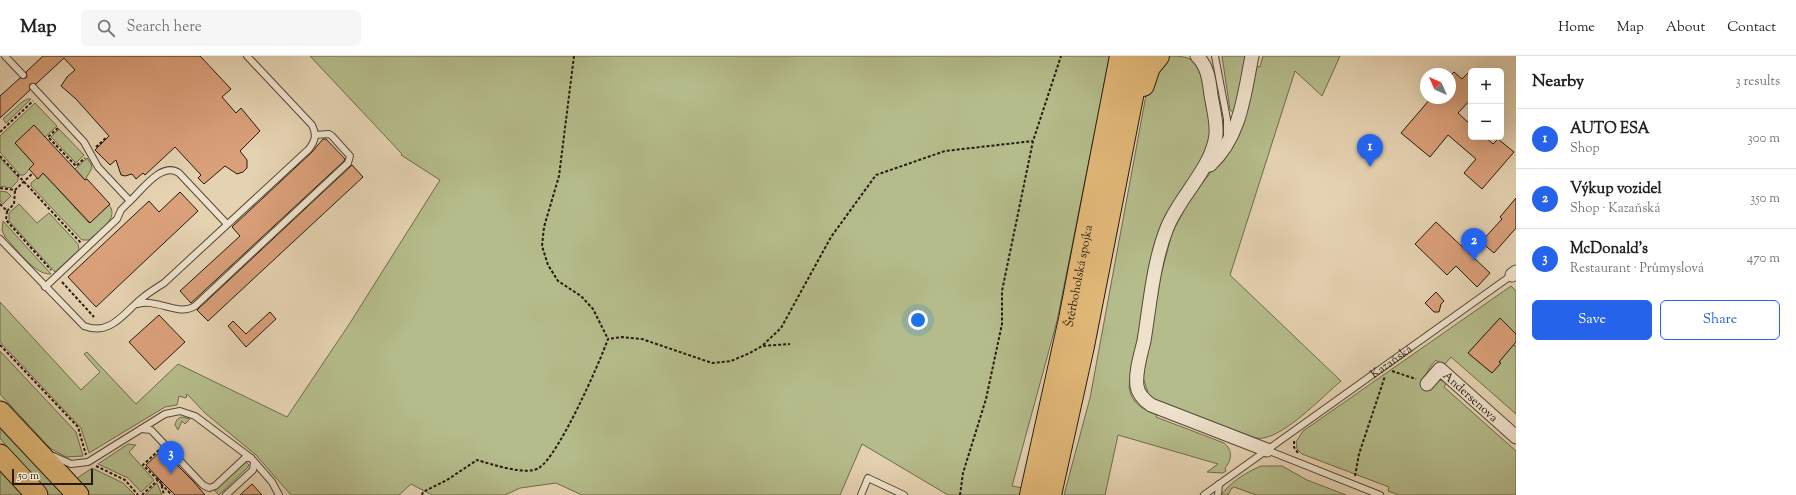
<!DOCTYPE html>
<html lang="en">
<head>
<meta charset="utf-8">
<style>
  body { margin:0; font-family:"Sorts Mill Goudy",serif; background:#f6f6f6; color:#222 }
  .controls { position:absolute; right:12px; top:12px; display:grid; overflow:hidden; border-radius:6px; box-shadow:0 4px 16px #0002 }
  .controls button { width:36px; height:36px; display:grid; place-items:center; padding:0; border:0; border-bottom:1px solid #e0e0e0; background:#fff; color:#222; font:20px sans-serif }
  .compass { position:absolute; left:1420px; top:12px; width:36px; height:36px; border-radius:50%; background:#fff; box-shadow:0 4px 16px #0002; rotate:315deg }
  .scale { position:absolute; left:12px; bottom:10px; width:81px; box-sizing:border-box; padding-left:4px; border:2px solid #251a10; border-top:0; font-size:11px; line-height:14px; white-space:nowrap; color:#251a10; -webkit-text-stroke:3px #eee2cc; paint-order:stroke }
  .you { position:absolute; left:918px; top:264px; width:14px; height:14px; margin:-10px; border:3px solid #fff; border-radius:50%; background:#1a73e8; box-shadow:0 0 0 6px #1a73e833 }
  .badge { display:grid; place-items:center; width:26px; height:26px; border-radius:50%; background:#2563eb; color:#fff; font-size:13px; font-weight:700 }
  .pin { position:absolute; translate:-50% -33px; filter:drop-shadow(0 1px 2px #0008) }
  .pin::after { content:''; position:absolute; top:21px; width:14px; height:12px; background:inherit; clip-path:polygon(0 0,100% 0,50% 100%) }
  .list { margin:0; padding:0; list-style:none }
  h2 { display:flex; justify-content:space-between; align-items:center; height:52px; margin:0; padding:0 16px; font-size:17px }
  h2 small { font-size:13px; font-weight:400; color:#767676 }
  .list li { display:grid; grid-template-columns:26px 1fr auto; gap:12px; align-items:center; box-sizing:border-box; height:60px; padding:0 16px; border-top:1px solid #e0e0e0 }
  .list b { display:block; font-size:15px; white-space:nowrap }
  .list p { margin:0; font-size:13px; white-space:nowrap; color:#767676 }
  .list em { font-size:13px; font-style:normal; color:#767676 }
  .actions { display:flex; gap:8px; padding:12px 16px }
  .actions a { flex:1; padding:9px 0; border:1px solid #2563eb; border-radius:6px; text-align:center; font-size:14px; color:#2563eb }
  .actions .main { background:#2563eb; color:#fff }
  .icon { flex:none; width:22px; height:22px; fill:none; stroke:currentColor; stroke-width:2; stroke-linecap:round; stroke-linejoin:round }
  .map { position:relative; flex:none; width:1516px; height:439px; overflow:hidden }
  header { display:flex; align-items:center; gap:24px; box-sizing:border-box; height:56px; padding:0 20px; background:#fff; border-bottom:1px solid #e0e0e0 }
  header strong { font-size:19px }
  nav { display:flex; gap:22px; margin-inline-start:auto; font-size:14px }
  .search { width:280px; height:36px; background:#f6f6f6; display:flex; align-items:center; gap:10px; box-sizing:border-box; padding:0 14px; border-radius:6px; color:#767676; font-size:15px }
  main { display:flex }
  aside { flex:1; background:#fff }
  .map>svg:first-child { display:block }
</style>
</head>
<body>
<header>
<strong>Map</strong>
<div class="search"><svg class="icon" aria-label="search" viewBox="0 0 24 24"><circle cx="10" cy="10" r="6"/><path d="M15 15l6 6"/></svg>Search here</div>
<nav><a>Home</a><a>Map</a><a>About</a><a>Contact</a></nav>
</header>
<main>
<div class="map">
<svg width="1516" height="439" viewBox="0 0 1516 439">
  <rect width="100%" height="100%" fill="#e5d2b1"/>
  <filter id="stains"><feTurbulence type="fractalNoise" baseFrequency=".005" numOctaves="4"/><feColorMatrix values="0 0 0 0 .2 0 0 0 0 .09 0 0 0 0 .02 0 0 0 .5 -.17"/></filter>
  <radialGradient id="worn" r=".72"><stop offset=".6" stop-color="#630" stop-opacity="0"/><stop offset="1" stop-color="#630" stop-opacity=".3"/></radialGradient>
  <path fill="#b5bc8b" stroke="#6d6b4e" d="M310,0H1110L1057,265L1012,430L1023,432L1021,439H948L862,388L840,439H582L556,427L520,432L505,439H432L411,428L399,439H291L256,399L205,357L187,338L186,342L179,340L177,349L165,351L89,397L81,372L0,286V246L81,334L100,316L84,298L87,296L136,348L178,308L287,361L350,267L440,124L401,99L402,98Z
    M1170,0C1194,0 1200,6 1205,29C1207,40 1212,71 1210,80C1206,105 1186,126 1173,147C1165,160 1160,174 1155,188L1129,331C1132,348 1142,353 1157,359L1156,361L1224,387C1233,394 1232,404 1225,412L1226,415L1223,417L1207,416L1218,408L1118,379L1105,439H1064L1090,342L1149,23L1165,2Z
    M1222,0H1247L1234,57L1230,54Z
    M1263,0H1340L1322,40L1295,15L1230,219L1341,325C1323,340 1279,387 1256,382L1157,346L1148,337L1143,321L1161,219L1172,177L1190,143L1229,93L1255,10L1260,11Z
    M27,43H31L6,67L3,63L22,46Z
    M35,47L57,70L45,81L15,87L34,108L24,119H20L0,96V80Z
    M59,73L84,99L76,107L51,81Z
    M0,102L18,121V125L11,132L0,130Z
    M87,102L91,108L92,112L85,124L75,113Z
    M43,117L89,167L109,149C120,162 98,176 89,184H82L31,130V127Z
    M0,135L7,136L11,140L3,148L0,145Z
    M19,148L37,167L49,157L78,188L79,194L55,216L9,165V157Z
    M3,165L51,218C34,219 16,192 5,181L2,174Z
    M1511,230L1516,235V278L1500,262L1468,297L1492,317L1500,308L1499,306L1513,289L1516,290V358L1451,301L1444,309L1436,304C1429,311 1427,318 1421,325L1429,332L1440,324L1447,326L1444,331L1516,395V439H1399L1388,435L1389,431L1302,398L1297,393L1296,386L1303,375Z
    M0,295L76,376L83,400L66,401L50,392L0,338Z
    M182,361L190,363L185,368L182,365L178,374L175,369C176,365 177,362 182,361Z
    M0,366L69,439H47L33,425L0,382Z
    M128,388L136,389L129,396L154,424L141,436L128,422L98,408Z
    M246,406L249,409L248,411L219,439L214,434Z
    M0,408L29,439H0Z
    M1261,410H1282L1307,424L1346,439H1256L1234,431L1231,433L1228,439H1221C1232,425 1245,417 1261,410Z
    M92,412L123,427L135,439H86L73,425Z
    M157,427L162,439H145Z"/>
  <path fill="#daa07a" stroke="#251a10" d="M43,0H200L231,33L222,41L236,57L241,52L260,75L240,95L247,104V112L243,116L237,118L225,110L204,128L198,122L201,119L175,91L145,119L143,117L136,123L132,118L125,120L121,119L116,104L110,109L95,94L109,80L76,43L61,30L67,21L75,14L64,2L36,28H30V34L0,62V40L20,22H26L27,20L26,16Z
    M1471,14V43L1458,57L1471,69V81H1485L1493,88L1498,83L1514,96L1482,133L1464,117L1476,103L1448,79L1430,101L1401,77L1431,42H1450V20L1454,16L1462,23Z
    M34,69L85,124L87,123L110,148L90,167L43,117L38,123L29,113L34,108L15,87Z
    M323,83H326L345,103L344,105L191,247L180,235L240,180L232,171L312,96Z
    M352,109L363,121L208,265L197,254Z
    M180,136L198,155L96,251L68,221L149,145L159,156Z
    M1516,142V172L1494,197L1481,186L1502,163L1500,161Z
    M1436,166L1490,217L1477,231L1456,210L1447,219L1415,188Z
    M1436,236L1444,245L1441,248L1439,256H1434L1425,247Z
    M270,256L276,263L246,291L228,270L233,265L246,278Z
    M159,259L185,286L155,314L129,286Z
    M1500,262L1516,278V286L1499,306L1501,307L1492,317L1468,297Z
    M162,394L194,426L205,439H175L159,423L146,409Z
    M252,428L262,439H240Z"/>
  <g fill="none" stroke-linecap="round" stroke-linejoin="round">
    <g stroke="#554838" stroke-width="8">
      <g id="service">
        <path d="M5,0L23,19"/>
        <path d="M1215,0L1227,63V80"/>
        <path d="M33,31L84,86L98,111L130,145C142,134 162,105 179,117L227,168"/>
        <path d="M0,183L84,270C110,280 123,258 141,243C148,237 156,232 164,227L309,93C315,85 317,79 312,69L247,0"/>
        <path d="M45,231L117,163L121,154L130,145"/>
        <path d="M138,248C157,242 178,261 195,250L348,107L350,100L332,80L329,78L315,79"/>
        <path d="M141,373L151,374L203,429L209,432L215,430L245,402H251"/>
        <path d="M1267,394L1380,439"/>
        <path d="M53,400L71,408L88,406L165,358L180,355L195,360L251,402L272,426L279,439"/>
        <path d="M226,439L253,414L254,406"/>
        <path d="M861,439L868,422L904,439"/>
        <path id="s1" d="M1204,439L1512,219"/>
        <path d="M1218,439L1219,428"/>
      </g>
    </g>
    <g stroke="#554838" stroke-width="15">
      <g id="minor">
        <path d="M1197,0C1208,11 1209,24 1211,39C1213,52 1217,65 1216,78C1213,111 1179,141 1167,172C1153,207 1150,248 1144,285C1141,298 1135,316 1137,330C1138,338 1144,344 1151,349L1267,394"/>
        <path d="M1210,109C1241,80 1244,39 1252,0"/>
        <path d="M1512,219L1516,216"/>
        <path id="s2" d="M1427,328L1440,313L1516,381"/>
      </g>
    </g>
    <g stroke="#251a10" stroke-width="23">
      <path id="primary" d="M0,356L78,439
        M0,399L37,439"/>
    </g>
    <g stroke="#251a10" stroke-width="24">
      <g id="trunk">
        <path d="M1143,29L1149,11L1158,0"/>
        <path id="s3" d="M1031,439L1070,263L1121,0"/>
        <path d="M1050,439L1083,290L1140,0"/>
      </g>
    </g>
    <path stroke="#251a10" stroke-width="2" stroke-dasharray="3 2" stroke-linecap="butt" d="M574,0L559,120L544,171L542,190L548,209L558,225L581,240L593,253L608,283
      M58,72L48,81L76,110L85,102
      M0,76L33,45
      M96,91L107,81
      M0,100L81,187
      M0,132L15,134L33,117
      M0,148L7,155L6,164L51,214
      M7,155L14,148L15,134
      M62,226L94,261
      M0,289L78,371L86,399
      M763,289L781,272L831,181L876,119L945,95L1033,85
      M1392,315L1416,323
      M1294,385V391L1298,397
      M159,394L143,409L161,427L164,439
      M96,410L125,424L138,439
      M1355,420L1359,398L1385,320
      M161,428L172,439
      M142,439L159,423
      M422,439L423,436L447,424L477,404C491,408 526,420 539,412C559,399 599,308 608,283L622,281L642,283L712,307L731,305L750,297L762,290L790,288
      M960,439L963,417L986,343L1002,268V235L1033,85L1061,0"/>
    <use href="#service" stroke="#eee2cc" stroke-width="6"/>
    <use href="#minor" stroke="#eee2cc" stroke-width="13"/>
    <use href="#primary" stroke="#e2b978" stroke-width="21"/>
    <use href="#trunk" stroke="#e2b978" stroke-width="22"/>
  </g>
  <g text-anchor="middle" stroke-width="3" stroke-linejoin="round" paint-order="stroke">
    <g font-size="12" fill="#251a10" stroke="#eee2cc">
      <text dy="4" stroke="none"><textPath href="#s3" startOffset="224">Štěrboholská spojka</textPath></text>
      <text dy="4" stroke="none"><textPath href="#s1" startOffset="230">Kazaňská</textPath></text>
      <text dy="4" stroke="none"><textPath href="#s2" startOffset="61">Andersenova</textPath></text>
    </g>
  </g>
  <rect width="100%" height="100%" filter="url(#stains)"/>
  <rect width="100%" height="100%" fill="url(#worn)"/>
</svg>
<div class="controls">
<button>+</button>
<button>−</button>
</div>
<svg class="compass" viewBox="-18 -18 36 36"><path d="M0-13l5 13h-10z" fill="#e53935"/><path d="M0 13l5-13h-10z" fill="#767676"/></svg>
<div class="scale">50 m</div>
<div class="you"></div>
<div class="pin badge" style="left:1370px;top:111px">1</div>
<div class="pin badge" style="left:1474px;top:205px">2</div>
<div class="pin badge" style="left:171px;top:418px">3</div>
</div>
<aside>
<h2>Nearby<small>3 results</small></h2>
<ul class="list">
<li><span class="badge">1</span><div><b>AUTO ESA</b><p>Shop</p></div><em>300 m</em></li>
<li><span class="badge">2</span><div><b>Výkup vozidel</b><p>Shop · Kazaňská</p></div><em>350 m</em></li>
<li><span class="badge">3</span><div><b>McDonald's</b><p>Restaurant · Průmyslová</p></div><em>470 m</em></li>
</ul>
<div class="actions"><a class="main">Save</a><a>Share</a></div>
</aside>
</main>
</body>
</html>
